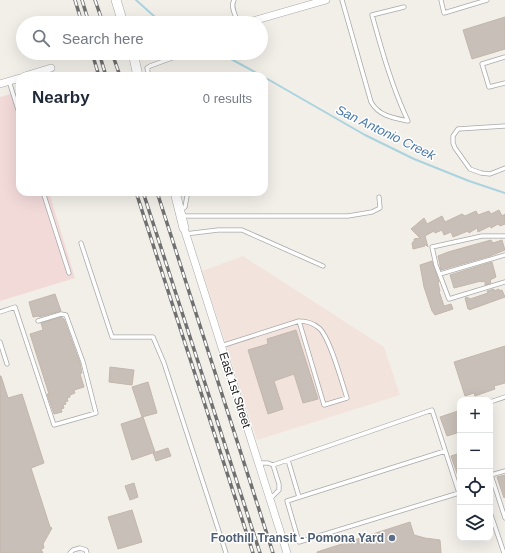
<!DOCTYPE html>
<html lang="en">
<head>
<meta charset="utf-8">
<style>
  body { margin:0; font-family:Arial,sans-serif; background:#f6f6f7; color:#1f2937 }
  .controls { position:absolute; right:12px; bottom:12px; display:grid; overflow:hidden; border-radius:8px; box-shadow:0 4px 16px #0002 }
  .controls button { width:36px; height:36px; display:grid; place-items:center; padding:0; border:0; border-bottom:1px solid #e0e1e3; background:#fff; color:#1f2937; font:20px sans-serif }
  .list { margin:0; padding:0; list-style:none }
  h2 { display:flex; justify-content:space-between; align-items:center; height:52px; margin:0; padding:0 16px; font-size:17px }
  h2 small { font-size:13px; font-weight:400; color:#747a83 }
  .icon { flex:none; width:22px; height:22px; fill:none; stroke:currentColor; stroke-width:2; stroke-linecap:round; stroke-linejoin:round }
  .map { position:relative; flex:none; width:505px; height:553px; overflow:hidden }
  .search { position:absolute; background:#fff; box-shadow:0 4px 16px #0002; left:16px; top:16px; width:252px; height:44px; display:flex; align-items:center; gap:10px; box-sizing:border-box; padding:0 14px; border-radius:22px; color:#747a83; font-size:15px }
  .panel { position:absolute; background:#fff; box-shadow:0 4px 16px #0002; left:16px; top:72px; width:252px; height:124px; border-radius:12px }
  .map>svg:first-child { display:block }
</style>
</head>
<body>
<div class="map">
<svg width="505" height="553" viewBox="0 0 505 553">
  <rect width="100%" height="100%" fill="#f2efe9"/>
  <path fill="#f2dad9" d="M18,92L20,97V192H49L75,278L0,301V97Z"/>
  <path fill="#f3e3dd" d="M243,256L384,347L400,395L257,440L202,271Z"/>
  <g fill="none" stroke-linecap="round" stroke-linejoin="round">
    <path stroke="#aad3df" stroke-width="2" d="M136,0L155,17L167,23
      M220,53L262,76
      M264,77L365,135L414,159L469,181L505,193"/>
  </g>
  <path fill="#c7bfb8" stroke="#c4b6ab" d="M505,17V49L472,59L463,30Z
    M499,210L502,216L505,214V224L500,226L498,224L491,228L490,226L478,232L477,228L469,233L468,231L453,237L451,232L444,235L442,230L435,233L434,231L425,236L428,247L425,244V246L413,249L412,243L414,241V239L420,238L411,229L424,218L427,224L442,216L445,222L462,214L465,216L476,211L478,215L489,211L491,214Z
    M491,240L493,243L502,240L505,250L490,256L441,270L438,256L448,252Z
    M432,261L439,282L438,283L440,291H439L444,306L451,304L453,309L435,315L432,311L424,287L420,265Z
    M492,262L496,277L490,280L491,283L485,285V281L481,282V281L454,288L450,275Z
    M494,289V291L499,289V291L502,290L505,297L469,310V308L468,309L465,298L467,297L470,299L488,293L487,291Z
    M55,294L61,311L39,317V316L33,317L29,302Z
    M61,317L64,319L80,363L82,373L80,374L84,387L74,390L75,393L70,395V397L67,398L68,401L65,402L66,404L63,405L64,408L61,409L62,412L54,414L47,394H49L30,334L43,330L41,323Z
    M296,330L318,399L303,403L294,374L274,381L283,409L268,414L248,350L268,344L267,339Z
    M505,346V383L494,386L495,389L475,396L474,393L465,396L454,362Z
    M110,367L134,370L132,385L109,382Z
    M0,376H1L8,398L22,394L44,463L31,468L50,527L52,528L43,544L44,548L41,549L43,553H0Z
    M148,382L157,413L142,417L132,387Z
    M458,411L460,416V432L447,436L440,417Z
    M143,417L155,452L132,460L121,424Z
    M168,448L171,456L156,461L153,453Z
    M460,453V479H459L451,456Z
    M505,475V497L504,498L497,477Z
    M134,483L138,497L130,500L125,486Z
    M132,510L142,542L118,549L108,517Z
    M410,522L414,535L425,538L440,540L441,553H317V552Z"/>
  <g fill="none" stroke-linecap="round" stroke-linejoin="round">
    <g stroke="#a9a9a9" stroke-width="5">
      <path id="service" d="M234,0C230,7 236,16 238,23
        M342,0L371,102C379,116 393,118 408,121C392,87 382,51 372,15L404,7
        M441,0L444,13L487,0
        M505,57L482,64L489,87L505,83
        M149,76L147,68L150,66L172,58L175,53
        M9,81L20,116
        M505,126L458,129L453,136V143L455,148L470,169L481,173L490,174L505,168
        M43,192L69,273
        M181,210L185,207L187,196L185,192
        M182,216H348L372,212L380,208L379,197
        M185,234L218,230H242L323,266
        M505,236H482L432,247L436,265L449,299L505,282
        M81,243L112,337H153L164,363L226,553
        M440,274L505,255
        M0,312L15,307L54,425L96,413L83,362L66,315L61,314L38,321
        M0,342L7,364
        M221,346L299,321C306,321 313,323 319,328C330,337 342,383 347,398L324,405L299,321
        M490,402L505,397
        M288,460L299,497
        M259,463H268L273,465L279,484V490L270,499
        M273,465L432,410L459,493L299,542L287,501L445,451
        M505,471L491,475L505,518
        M490,512L504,553
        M70,553L73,550L80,548L86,550L87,553"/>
    </g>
    <g stroke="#a9a9a9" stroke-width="8">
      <path id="minor" d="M246,23L326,0
        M133,55L142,53
        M25,76L51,68
        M0,84L20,78
        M184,228L287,553"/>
    </g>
    <g stroke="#a9a9a9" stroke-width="10">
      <path id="tertiary" d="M116,0L123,23
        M133,53L138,76
        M175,192L184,228"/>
    </g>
    <use href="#service" stroke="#fff" stroke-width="3.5"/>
    <use href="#minor" stroke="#fff" stroke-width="7"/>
    <use href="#tertiary" stroke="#fff" stroke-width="9"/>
    <g stroke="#707070" stroke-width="3.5">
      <path id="rail" d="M75,0L82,23
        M82,0L89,23
        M95,0L103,23
        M92,53L99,76
        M99,53L106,76
        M112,53L120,76
        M136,192L253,553
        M143,192L260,553
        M157,192L273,553"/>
    </g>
    <use href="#rail" stroke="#fff" stroke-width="2" stroke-dasharray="6" stroke-linecap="butt"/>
  </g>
  <circle fill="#5c6f8a" stroke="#fff" stroke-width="1.5" cx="392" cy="538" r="4"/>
  <g text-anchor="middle" stroke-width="3" stroke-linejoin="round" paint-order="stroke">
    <g font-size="12" fill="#222" stroke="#fff">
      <text transform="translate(235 390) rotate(72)" y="4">East 1st Street</text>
    </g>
    <g font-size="12" font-weight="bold" fill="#4e5e75" stroke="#fff" text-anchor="end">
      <text x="384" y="542">Foothill Transit - Pomona Yard</text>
    </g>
    <g font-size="13" font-style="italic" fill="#4a7aab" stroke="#fff">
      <text transform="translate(386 132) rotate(26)" y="5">San Antonio Creek</text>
    </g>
  </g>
</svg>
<div class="controls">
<button>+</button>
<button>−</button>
<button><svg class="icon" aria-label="locate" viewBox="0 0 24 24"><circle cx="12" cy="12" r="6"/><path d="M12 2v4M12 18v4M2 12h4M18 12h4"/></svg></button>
<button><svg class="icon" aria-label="layers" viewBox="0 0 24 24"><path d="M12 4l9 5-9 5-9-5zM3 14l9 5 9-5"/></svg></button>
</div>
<div class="search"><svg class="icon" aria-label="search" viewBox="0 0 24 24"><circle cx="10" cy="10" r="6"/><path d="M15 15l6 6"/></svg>Search here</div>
<section class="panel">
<h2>Nearby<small>0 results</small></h2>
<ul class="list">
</ul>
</section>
</div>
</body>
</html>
